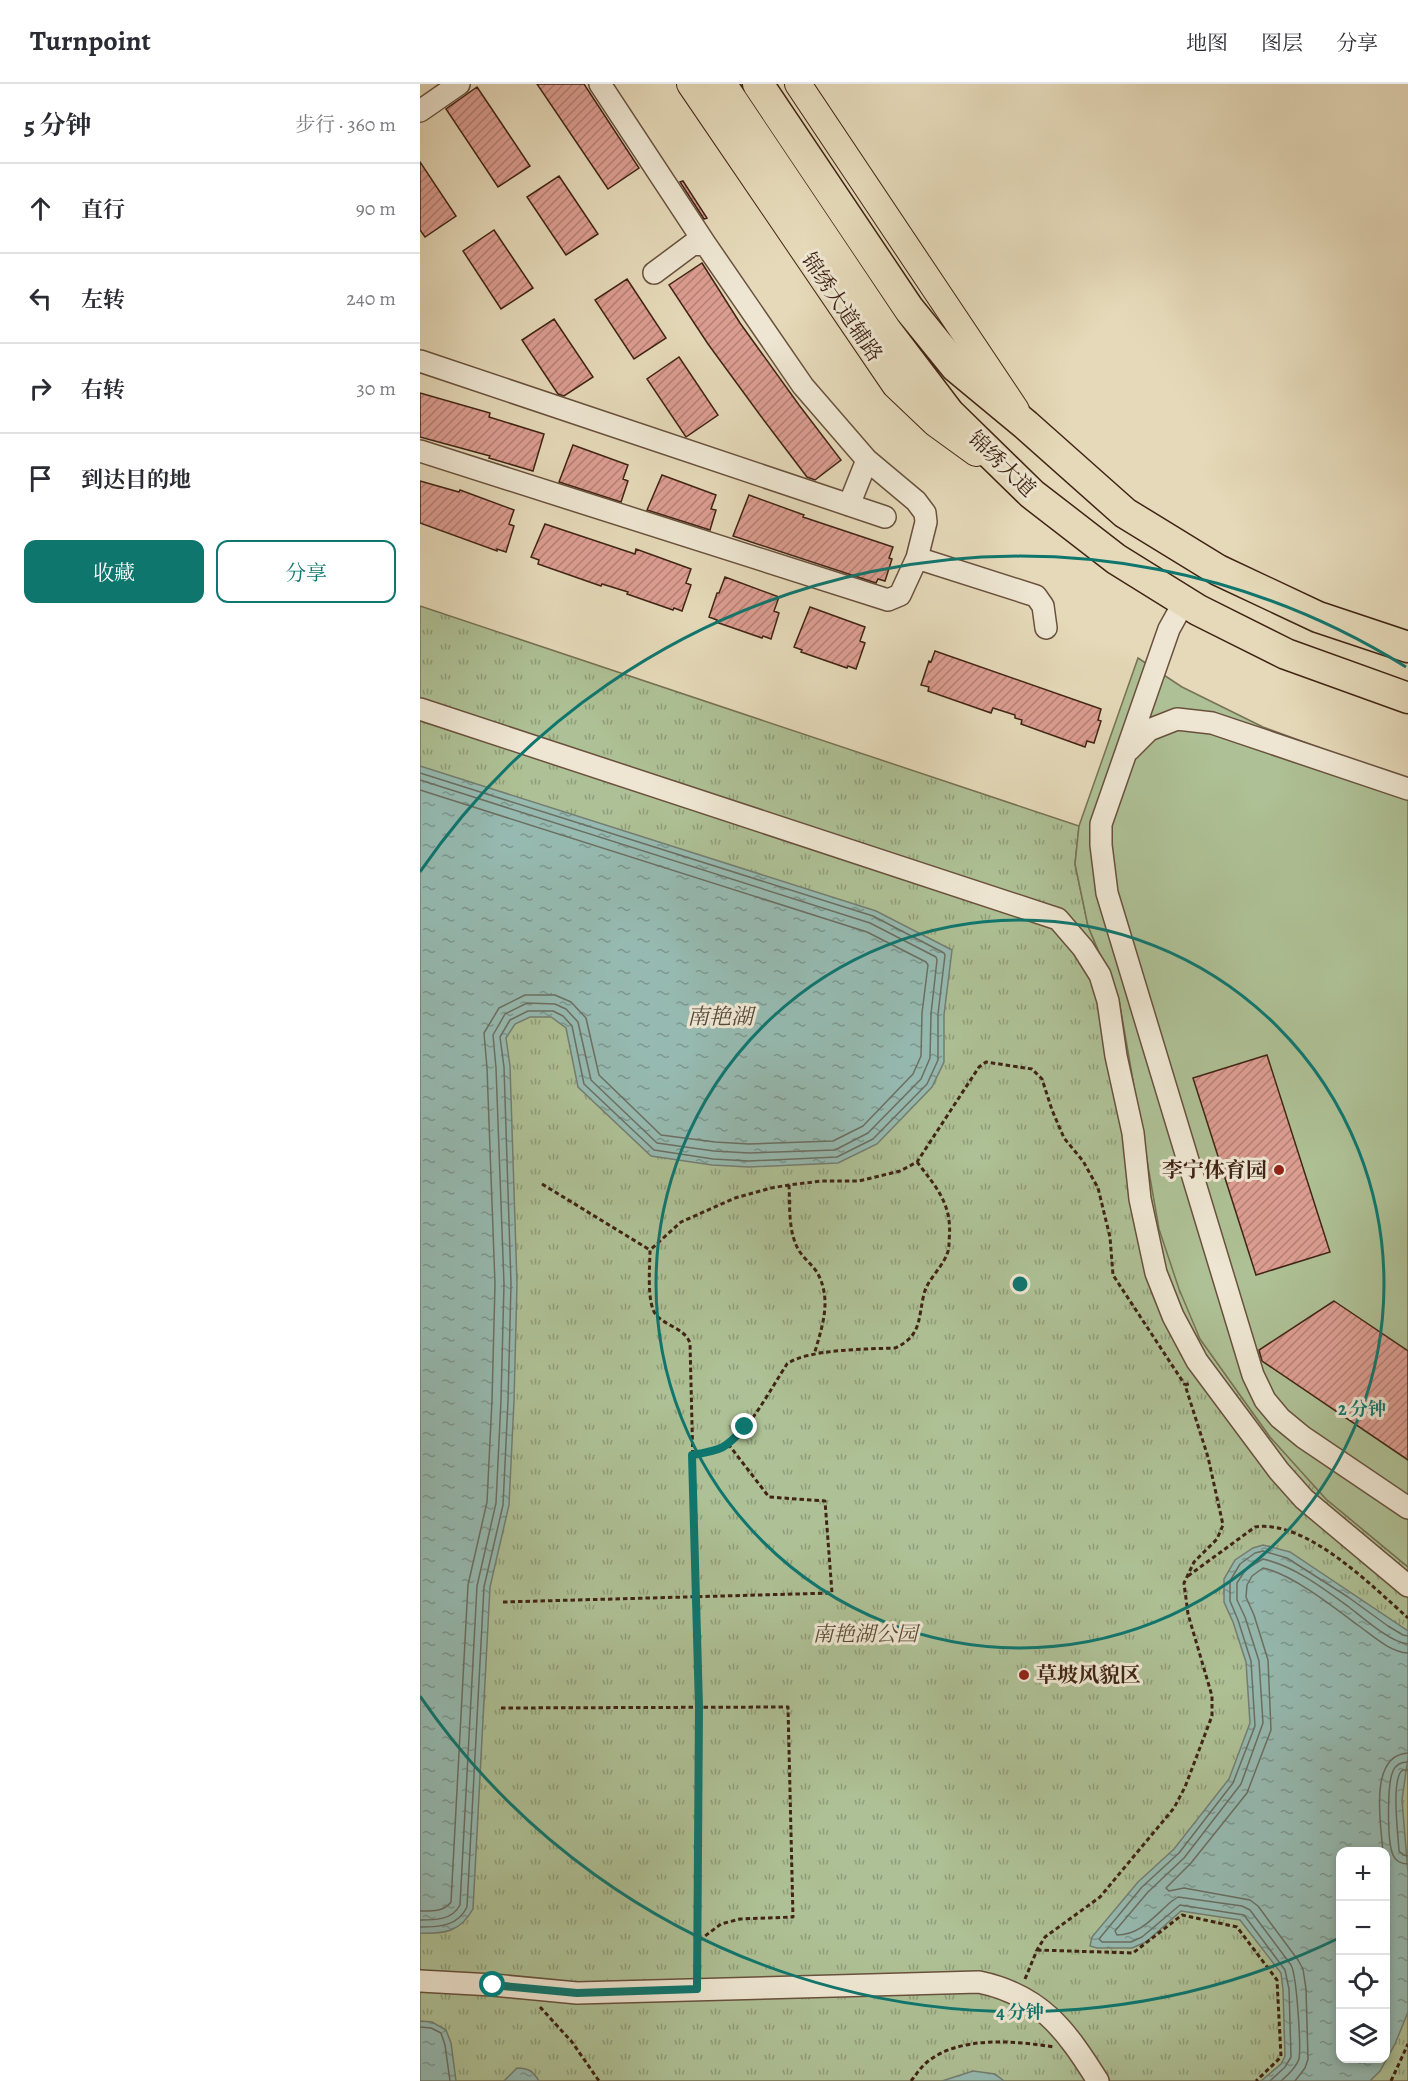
<!DOCTYPE html>
<html lang="zh">
<head>
<meta charset="utf-8">
<style>
  body { margin:0; font-family:Alegreya,"Noto Serif SC",serif; background:#f7f7f7; color:#2b2b33 }
  .controls { position:absolute; right:18px; bottom:18px; display:grid; overflow:hidden; border-radius:12px; box-shadow:0 3px 9px #0003 }
  .controls button { width:54px; height:54px; display:grid; place-items:center; padding:0; border:0; border-bottom:2px solid #e1e1e2; background:#fff; color:#2b2b33; font:30px sans-serif }
  .stop { position:absolute; width:18px; height:18px; margin:-14px; border:4px solid #0f766e; border-radius:50%; background:#fff }
  .stop.end { background:#0f766e; border-color:#fff; box-shadow:0 2px 6px #0008 }
  .list { margin:0; padding:0; list-style:none }
  h2 { display:flex; justify-content:space-between; align-items:center; height:78px; margin:0; padding:0 24px; font-size:26px }
  h2 small { font-size:20px; font-weight:400; color:#7c7c81 }
  .list li { display:grid; grid-template-columns:39px 1fr auto; gap:18px; align-items:center; box-sizing:border-box; height:90px; padding:0 24px; border-top:2px solid #e1e1e2 }
  .list b { display:block; font-size:22px; white-space:nowrap }
  .list em { font-size:20px; font-style:normal; color:#7c7c81 }
  .actions { display:flex; gap:12px; padding:18px 24px }
  .actions a { flex:1; padding:14px 0; border:2px solid #0f766e; border-radius:12px; text-align:center; font-size:21px; color:#0f766e }
  .actions .main { background:#0f766e; color:#fff }
  .icon { flex:none; width:33px; height:33px; fill:none; stroke:currentColor; stroke-width:2; stroke-linecap:round; stroke-linejoin:round }
  .map { position:relative; flex:none; width:988px; height:1997px; overflow:hidden }
  header { display:flex; align-items:center; gap:36px; box-sizing:border-box; height:84px; padding:0 30px; background:#fff; border-bottom:2px solid #e1e1e2 }
  header strong { font-size:28px }
  nav { display:flex; gap:33px; margin-inline-start:auto; font-size:21px }
  main { display:flex }
  aside { flex:1; background:#fff }
  .map>svg:first-child { display:block }
</style>
</head>
<body>
<header>
<strong>Turnpoint</strong>
<nav><a>地图</a><a>图层</a><a>分享</a></nav>
</header>
<main>
<aside>
<h2>5 分钟<small>步行 · 360 m</small></h2>
<ul class="list">
<li><svg class="icon" aria-label="ahead" viewBox="0 0 24 24"><path d="M12 20V5M6 11l6-6 6 6"/></svg><div><b>直行</b></div><em>90 m</em></li>
<li><svg class="icon" aria-label="left" viewBox="0 0 24 24"><path d="M17 20v-9H6M10 6l-5 5 5 5"/></svg><div><b>左转</b></div><em>240 m</em></li>
<li><svg class="icon" aria-label="right" viewBox="0 0 24 24"><path d="M7 20v-9h11M14 6l5 5-5 5"/></svg><div><b>右转</b></div><em>30 m</em></li>
<li><svg class="icon" aria-label="arrive" viewBox="0 0 24 24"><path d="M6 21V4h12l-3 4 3 4H6"/></svg><div><b>到达目的地</b></div></li>
</ul>
<div class="actions"><a class="main">收藏</a><a>分享</a></div>
</aside>
<div class="map">
<svg width="988" height="1997" viewBox="0 0 988 1997">
  <defs>
    <pattern id="grass-tufts" width="24" height="20" patternUnits="userSpaceOnUse" patternTransform="scale(1.5)"><rect width="24" height="20" fill="#aec095"/><path d="M3 7l-1-3M5 7V3M7 7l1-3M15 17l-1-3M17 17v-4M19 17l1-3" fill="none" stroke="#8f9c78"/></pattern>
    <pattern id="water-ripples" width="26" height="14" patternUnits="userSpaceOnUse" patternTransform="scale(1.5)"><rect width="26" height="14" fill="#96bab1"/><path d="M2 4q2-2 4 0t4 0M15 11q2-2 4 0t4 0" fill="none" stroke="#7c978f"/></pattern>
    <pattern id="building-hatch" width="6" height="6" patternUnits="userSpaceOnUse" patternTransform="scale(1.5)"><rect width="6" height="6" fill="#dc9d91"/><path d="M-1 1l2-2M0 6l6-6M5 7l2-2" fill="none" stroke="#b48075"/></pattern>
  </defs>
  <rect width="100%" height="100%" fill="#e5d9b9"/>
  <filter id="stains"><feTurbulence type="fractalNoise" baseFrequency=".00333" numOctaves="4"/><feColorMatrix values="0 0 0 0 .2 0 0 0 0 .09 0 0 0 0 .02 0 0 0 .5 -.17"/></filter>
  <radialGradient id="worn" r=".72"><stop offset=".6" stop-color="#630" stop-opacity="0"/><stop offset="1" stop-color="#630" stop-opacity=".3"/></radialGradient>
  <path fill="url(#grass-tufts)" stroke="#777254" stroke-width="1.5" fill-rule="evenodd" d="M0,522L659,742L655,780L668,842L699,916L720,1028L780,1255L850,1353L906,1415L988,1483V1997H0ZM920,1768H966V1974H920Z"/>
  <path fill="#aec095" stroke="#777254" stroke-width="1.5" d="M718,574L762,603L843,643L988,696V1483L906,1415L850,1353L780,1255L759,1205L739,1145L699,916L668,842L655,780L659,742Z"/>
  <path fill="url(#water-ripples)" stroke="#747e72" stroke-width="1.5" fill-rule="evenodd" d="M0,682L456,827L532,866L524,931V978L512,1003L457,1060L418,1079L329,1083L292,1081L231,1072L158,1003L146,944L131,933H110L95,940L86,954L90,982L97,1200L94,1317L89,1421L70,1503L53,1825C40,1848 25,1850 0,1849Z
    M843,1461L870,1468L988,1547V1673L982,1716L988,1789V1928L975,1960L960,1987L950,1997H841L861,1980L865,1972L863,1906L861,1889L820,1836L761,1827L726,1858L712,1864H677L670,1862L672,1853L718,1798L754,1765L809,1695L830,1639L826,1578L813,1538L804,1518V1495L815,1476L833,1464ZM920,1768H966V1974H920Z
    M0,1937L12,1938L26,1946L31,1959L36,1997H0Z
    M97,1984C108,1984 113,1987 119,1997H84Z
    M553,1987L575,1990L584,1997H522Z"/>
  <g fill="none" stroke-linecap="round" stroke-linejoin="round">
    <path stroke="#6b6f62" stroke-width="1.5" d="M0,689L453,832L524,869L525,871L518,930V976L507,1000L453,1055L417,1073L329,1077L293,1075L234,1066L164,1000L152,942L143,932L133,927H108L90,936L80,953L84,983L91,1200L88,1317L83,1421L64,1503L47,1823C38,1842 20,1843 0,1843
      M0,696L450,839L516,873L517,876L511,930L510,974L501,995L448,1049L415,1066L329,1069L294,1067L237,1059L171,996L158,938L146,925L135,920L107,919L85,930L73,951L76,984L84,1200L81,1316L76,1419L57,1502L40,1821C32,1836 16,1836 0,1836
      M0,706L447,848L506,878L508,881L502,929L501,972L493,990L443,1042L413,1057L329,1060L295,1058L241,1051L179,991L166,934L151,918L135,911H105L79,924L64,949L67,984L75,1200L72,1316L67,1418L48,1501L31,1818C24,1828 11,1827 0,1827
      M988,1678C981,1678 976,1680 973,1687C967,1700 967,1758 973,1771C976,1778 981,1780 988,1780
      M988,1686C984,1686 982,1685 980,1689C972,1704 978,1749 979,1767L983,1771L988,1772
      M963,1768C961,1741 948,1671 988,1669
      M0,1943L11,1944L21,1949L25,1961L30,1997
      M850,1997L865,1983L871,1973L869,1905L865,1886L824,1831L760,1821L722,1853L711,1858H682L679,1855L722,1803L759,1769L813,1699L835,1642L831,1577L818,1536L810,1517V1497L820,1480L835,1469L843,1467L867,1474L928,1513L968,1542L983,1551L988,1552
      M861,1997C868,1991 876,1984 879,1975C881,1962 877,1892 871,1881L830,1826L822,1822L758,1813L752,1817C735,1831 721,1851 697,1851L695,1847L728,1808L764,1774L821,1700L843,1639L839,1577L825,1533L817,1516V1499L826,1485L843,1475C874,1482 903,1504 929,1523C943,1534 970,1558 988,1560
      M875,1997L885,1984L888,1975L886,1905L883,1885L878,1876L838,1822L830,1816L764,1804L749,1807L746,1804L771,1779L827,1709L851,1646L848,1576L834,1531L826,1513L827,1501L832,1492L843,1484C872,1490 915,1524 939,1542C953,1552 970,1568 988,1569"/>
  </g>
  <path fill="url(#building-hatch)" stroke="#402414" stroke-width="1.5" d="M117,0H164L219,84L188,105Z
    M57,3L110,82L78,103L26,25Z
    M0,78L36,132L5,153L0,146Z
    M139,92L178,150L146,171L107,113Z
    M263,97L287,134L284,135L260,98Z
    M74,146L113,204L81,225L43,167Z
    M282,179L320,239L379,321L421,376L395,396L387,393L340,331L288,260L249,201Z
    M207,195L246,254L214,275L175,216Z
    M134,235L173,293L144,312L138,310L102,256Z
    M259,273L298,331L266,353L227,295Z
    M0,309L70,329L69,333L124,350L113,387L69,374L70,372L0,353Z
    M153,361L208,381L203,395L208,397L201,418L139,398Z
    M242,391L296,411L291,425L296,426L290,446L227,426Z
    M0,397L39,408L40,406L94,426L89,440L94,442L86,468L77,465V467L0,439Z
    M329,411L384,431L383,433L473,463L469,474L472,475L465,497L458,495L456,499L313,452Z
    M125,440L215,470L216,465L271,485L266,499L271,501L262,527L254,524L253,526L207,510L208,508L182,500L181,502L118,480L119,476L111,473Z
    M305,493L359,513L354,527L359,529L351,555L343,552L342,554L296,538L297,536L289,533L297,509H299Z
    M390,523L445,543L440,557L445,559L436,585L428,582L427,584L381,568L382,566L374,563Z
    M515,567L681,625L678,636L681,637L674,659L667,657L665,663L601,640L602,636L595,634V631L573,624L571,629L508,607L509,603L501,601L509,577L511,578Z
    M847,971L910,1168L836,1191L773,994Z
    M914,1217L988,1267V1376L842,1277L839,1266Z"/>
  <g fill="none" stroke-linecap="round" stroke-linejoin="round">
    <g stroke="#69513d" stroke-width="24">
      <path id="minor" d="M180,0L286,161
        M0,27L39,0
        M234,189L273,160L286,161L383,302L447,376L496,417L505,429L506,438L497,474
        M0,277L465,433
        M0,367L468,516L480,511L497,474L616,512L623,522L626,544
        M429,421L447,376
        M764,518L749,545L681,740V761L687,809L833,1291L845,1316L860,1334L883,1353L988,1424
        M0,625L638,835L663,864L680,891L688,917L696,972L713,1049L720,1115L736,1189L753,1232L777,1277L859,1387L884,1415L988,1502
        M709,666L729,646L757,635L792,639L988,705
        M0,1897L73,1901L157,1909L559,1898C621,1911 646,1946 678,1997"/>
    </g>
    <g stroke="#402414" stroke-width="28">
      <path id="major" d="M270,0L475,301L516,340L556,369
        M378,0L596,326"/>
    </g>
    <g stroke="#402414" stroke-width="33">
      <path id="highway" d="M301,0L466,246L529,329L612,410L696,475L778,526L866,570L988,614
        M338,0L489,225L536,283L606,341L705,429L798,486L898,533L988,563"/>
    </g>
    <path stroke="#402414" stroke-width="3" stroke-dasharray="4.5 3" stroke-linecap="butt" d="M122,1100L230,1166
      M369,1101C370,1122 368,1146 378,1165C383,1174 393,1181 398,1190C412,1217 402,1243 394,1271
      M272,1371C283,1369 299,1369 309,1361C330,1344 352,1303 367,1280C387,1265 449,1265 475,1264C502,1252 498,1234 504,1210C507,1196 522,1184 527,1170C529,1166 529,1161 529,1157C533,1121 517,1104 497,1078
      M768,1492L835,1443C886,1435 952,1502 988,1534
      M83,1518L412,1509L405,1417L349,1413L309,1361
      M81,1624L368,1623L373,1833L320,1835L301,1840L277,1858
      M617,1866L713,1869L762,1831L817,1843L857,1896L861,1973L836,1997
      M277,1888L279,1623L270,1259C264,1244 248,1243 237,1232C226,1221 230,1182 230,1166L261,1138L315,1114L351,1104L369,1101L401,1097H439L480,1087L497,1078L559,983L566,978L612,985L622,995L632,1026L644,1054L663,1077L678,1104L690,1153L693,1191L765,1301
      M605,1895L617,1866L625,1853L680,1813L754,1724L765,1703L792,1632V1612L768,1530L764,1499L774,1478L797,1455L803,1441L788,1373L765,1301L771,1299
      M120,1923L152,1958L179,1997
      M491,1997C496,1991 500,1984 506,1979C539,1951 595,1957 634,1963
      M971,1997L988,1960"/>
    <use href="#minor" stroke="#eee6d2" stroke-width="21"/>
    <use href="#major" stroke="#e5d9b9" stroke-width="26"/>
    <use href="#highway" stroke="#e5d9b9" stroke-width="30"/>
  </g>
  <g fill="none" stroke-linecap="round" stroke-linejoin="round">
    <path stroke="#0f766e" stroke-width="8" d="M73,1901L157,1909L277,1905L279,1623L272,1371C302,1366 305,1365 325,1343"/>
  </g>
  <g fill="none" stroke="#0f766e" stroke-width="3">
    <circle cx="600" cy="1200" r="364"/>
    <path d="M919 1854A728 728 0 0 1 0 1612M0 788A728 728 0 0 1 986 583"/>
  </g>
  <g fill="#8f2418" stroke="#eee6d2" stroke-width="2">
    <circle cx="859" cy="1086" r="6"/>
    <circle cx="604" cy="1591" r="6"/>
  </g>
  <g text-anchor="middle" stroke-width="6" stroke-linejoin="round" paint-order="stroke">
    <g font-size="21" fill="#402414" stroke="#eee6d2">
      <text transform="translate(422 223) rotate(56)" y="7">锦绣大道辅路</text>
      <text transform="translate(582 380) rotate(44)" y="7">锦绣大道</text>
    </g>
    <g font-size="21" font-weight="bold" fill="#402414" stroke="#eee6d2" text-anchor="end">
      <text x="847" y="1093">李宁体育园</text>
      <text x="616" y="1598" text-anchor="start">草坡风貌区</text>
    </g>
    <g font-size="21" font-style="italic" fill="#5c4b34" stroke="#eee6d2">
      <text x="445" y="1557">南艳湖公园</text>
    </g>
    <g font-size="22" font-style="italic" fill="#564a3b" stroke="#eee6d2">
      <text x="300" y="940">南艳湖</text>
    </g>
  </g>
  <circle cx="600" cy="1200" r="9" fill="#0f766e" stroke="#eee6d2" stroke-width="3"/>
  <g font-size="18" text-anchor="middle" font-weight="bold" fill="#0f766e" stroke="#eee6d2" stroke-width="6" stroke-linejoin="round" paint-order="stroke">
    <text x="942" y="1331">2 分钟</text>
    <text x="600" y="1934">4 分钟</text>
  </g>
  <rect width="100%" height="100%" filter="url(#stains)"/>
  <rect width="100%" height="100%" fill="url(#worn)"/>
</svg>
<div class="controls">
<button>+</button>
<button>−</button>
<button><svg class="icon" aria-label="locate" viewBox="0 0 24 24"><circle cx="12" cy="12" r="6"/><path d="M12 2v4M12 18v4M2 12h4M18 12h4"/></svg></button>
<button><svg class="icon" aria-label="layers" viewBox="0 0 24 24"><path d="M12 4l9 5-9 5-9-5zM3 14l9 5 9-5"/></svg></button>
</div>
<div class="stop" style="left:73px;top:1901px"></div>
<div class="stop end" style="left:325px;top:1343px"></div>
</div>
</main>
</body>
</html>
